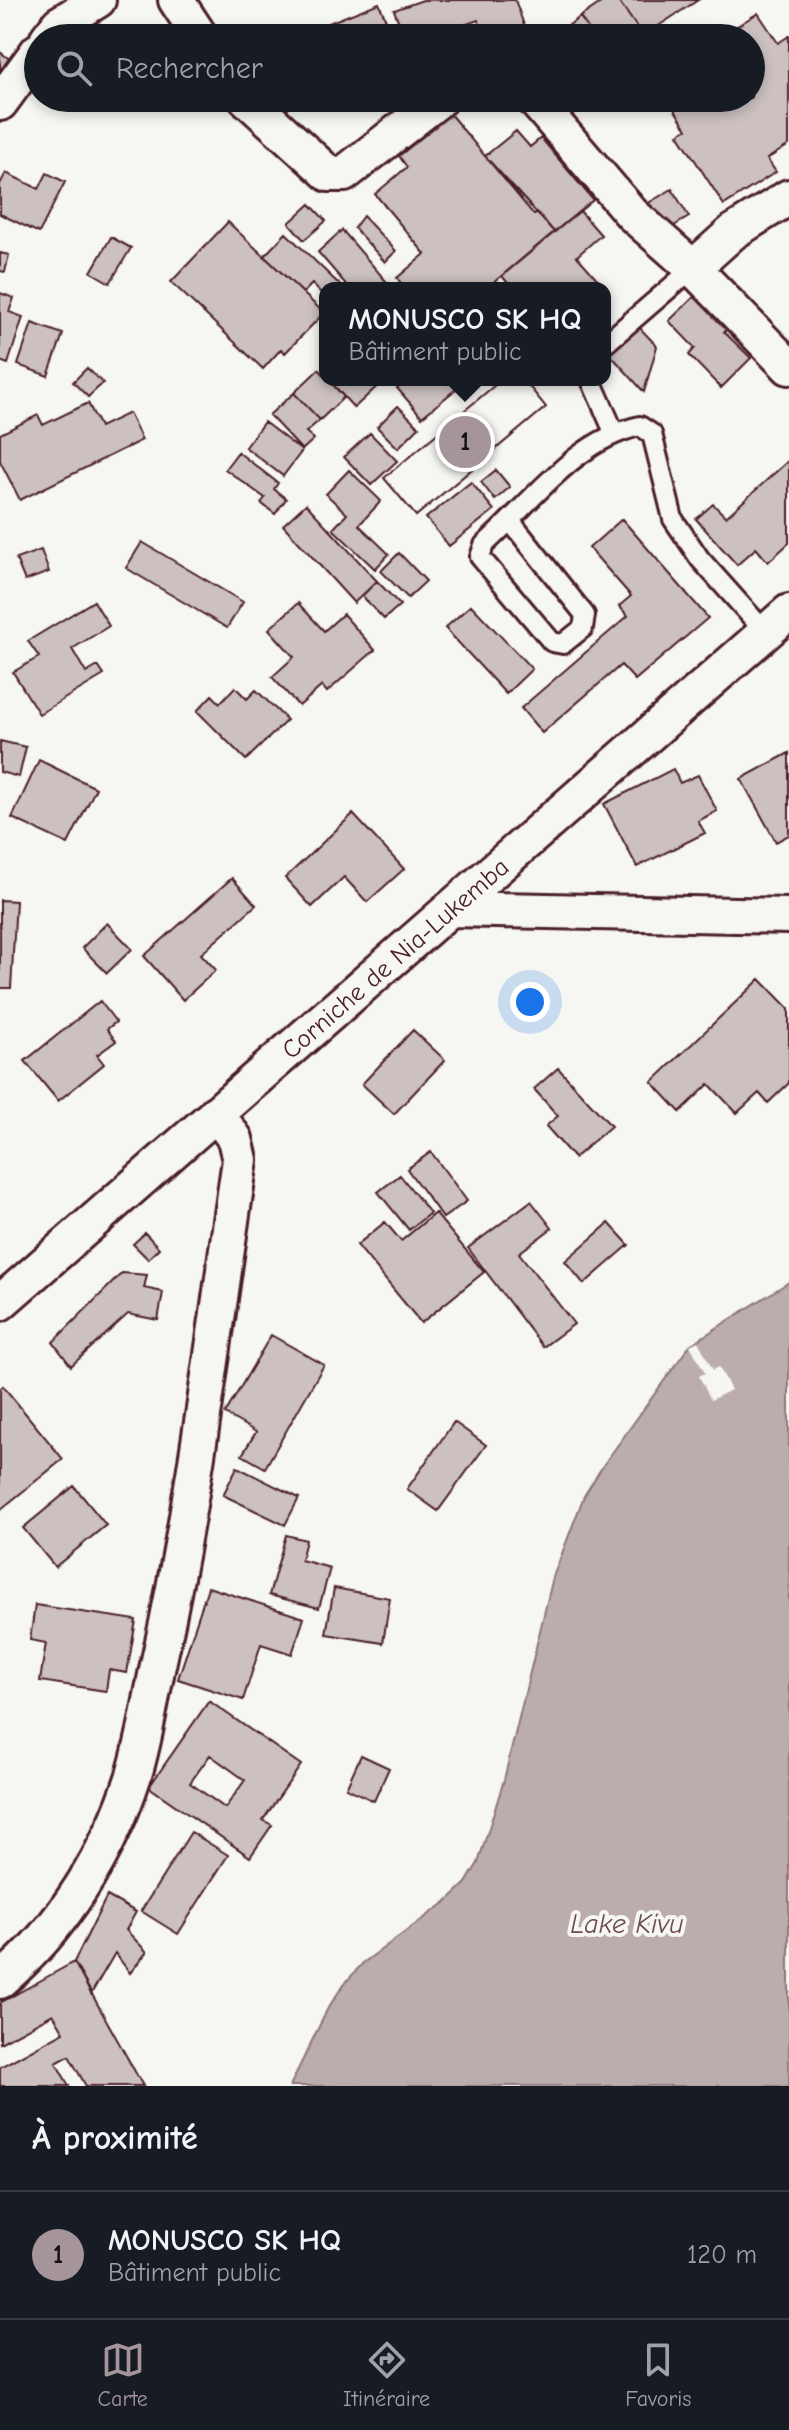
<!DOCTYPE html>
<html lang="fr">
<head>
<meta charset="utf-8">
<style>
  body { margin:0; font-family:"Comic Neue",sans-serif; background:#20242c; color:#f1f3f6 }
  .you { position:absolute; left:530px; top:1002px; width:28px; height:28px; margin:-20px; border:6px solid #fff; border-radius:50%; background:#1a73e8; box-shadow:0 0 0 12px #1a73e833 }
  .badge { display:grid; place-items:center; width:52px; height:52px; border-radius:50%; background:#a6949b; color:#111; font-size:26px; font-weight:700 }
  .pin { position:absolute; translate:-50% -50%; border:4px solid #fff; box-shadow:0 2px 8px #0006 }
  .popup { position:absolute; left:319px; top:282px; width:292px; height:104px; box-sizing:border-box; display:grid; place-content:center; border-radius:16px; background:#171b24; filter:drop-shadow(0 2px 6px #0005); font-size:26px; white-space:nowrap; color:#9ea1a6 }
  .popup b { font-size:30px; color:#f1f3f6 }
  .popup::after { content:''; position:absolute; left:50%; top:100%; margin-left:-16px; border:16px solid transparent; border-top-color:#171b24 }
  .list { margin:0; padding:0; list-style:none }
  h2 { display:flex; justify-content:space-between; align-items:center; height:104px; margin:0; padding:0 32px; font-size:34px }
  h2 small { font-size:26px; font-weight:400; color:#9ea1a6 }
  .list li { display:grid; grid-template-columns:52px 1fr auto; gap:24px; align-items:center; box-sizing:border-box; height:128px; padding:0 32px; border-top:2px solid #363941 }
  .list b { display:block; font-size:30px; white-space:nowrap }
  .list p { margin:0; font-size:26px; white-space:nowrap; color:#9ea1a6 }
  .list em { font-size:26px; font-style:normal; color:#9ea1a6 }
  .icon { flex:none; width:44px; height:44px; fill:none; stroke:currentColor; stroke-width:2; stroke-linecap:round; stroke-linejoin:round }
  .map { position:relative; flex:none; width:789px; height:2086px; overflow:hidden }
  .search { position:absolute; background:#171b24; box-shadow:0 4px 12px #0003; left:24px; right:24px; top:24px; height:88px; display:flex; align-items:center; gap:20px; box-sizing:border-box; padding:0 28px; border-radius:44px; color:#9ea1a6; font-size:30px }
  .sheet { height:232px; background:#171b24 }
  nav { display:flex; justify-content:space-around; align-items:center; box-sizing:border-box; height:112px; border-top:2px solid #363941; background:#171b24; font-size:22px; color:#9ea1a6 }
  nav a { display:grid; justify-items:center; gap:4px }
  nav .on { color:#a6949b }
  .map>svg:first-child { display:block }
</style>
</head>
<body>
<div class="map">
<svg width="789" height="2086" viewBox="0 0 789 2086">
  <rect width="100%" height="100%" fill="#f6f6f2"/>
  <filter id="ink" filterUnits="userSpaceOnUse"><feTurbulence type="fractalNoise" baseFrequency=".0125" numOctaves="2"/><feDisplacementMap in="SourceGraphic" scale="16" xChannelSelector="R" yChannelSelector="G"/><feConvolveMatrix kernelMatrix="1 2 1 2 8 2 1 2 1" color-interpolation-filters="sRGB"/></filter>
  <g filter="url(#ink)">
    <path fill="#bbadae" stroke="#8e747a" stroke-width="2" d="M789,1282V2086H290L328,2008L344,1984L363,1963L446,1902L466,1883L478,1863L504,1780L553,1577L584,1496L604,1464L690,1345Z"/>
    <path fill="#f6f6f2" d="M698,1341L713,1370L719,1367L731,1390L711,1400L699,1376L705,1373L690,1345Z"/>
    <path fill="#ccc1c0" stroke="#4a1f2b" stroke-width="2" fill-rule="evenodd" d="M423,0H515L525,28L484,38L478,20L427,38H405L394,10Z
      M605,0H618L643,36L595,38L580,17Z
      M618,0H698L643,36Z
      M379,3L390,30L369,38H291Z
      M758,13L778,43L789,36V145L767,159L776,172L724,205L678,134L687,129L667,98H751V38H718Z
      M580,17L595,38H552Z
      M0,52L16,64L0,86Z
      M262,98H296L287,110L275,114Z
      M450,114L534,215L537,212L554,232L487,288H405L397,278L425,254L375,194L407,167L399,156Z
      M516,131L530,147L541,138L593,200L554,232L485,156Z
      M6,173L39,189L47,173L65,182L39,233L0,214V184Z
      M672,189L689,217L662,233L645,205Z
      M310,204L326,221L304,240L289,223Z
      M580,211L601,235L577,256L599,281L592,288H512L502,276Z
      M363,216L396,251L385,262L354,228Z
      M228,222L324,313L285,353L281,349L263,369L171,282Z
      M342,230L392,288H349L318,252Z
      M286,233L343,288H325V297L312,284L303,293L264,256Z
      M111,237L131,248L110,283L91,272Z
      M0,253L9,255L5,272L0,271Z
      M0,293L14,298L9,312L23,317L8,364L0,361Z
      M697,294L730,326L724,332L751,358L721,388L689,355L695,348L669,321Z
      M32,323L63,334L48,376L18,365Z
      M637,325L657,346L644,392L608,352Z
      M87,368L103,383L88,397L73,382Z
      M319,369L344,397L320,420L294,393Z
      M329,380H384L354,408Z
      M406,380H467L422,417L397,388Z
      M501,380H524L546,407L416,516L384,478Z
      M501,380H524L546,407L416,516L384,478Z
      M294,393L320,420L306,432L314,439L302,450L269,415Z
      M88,403L100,427L129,413L142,440L20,500L0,461V434L38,415L43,425Z
      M398,406L419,427L398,448L377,427Z
      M264,422L302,451L283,476L245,447Z
      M370,433L397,461L371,485L344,457Z
      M238,452L278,483L274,489L286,499L275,514L261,503L265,498L225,469Z
      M789,460V543L768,562L756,548L737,565L696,519L713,504L726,517Z
      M349,470L381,501L359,525L389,554L375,569L333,529L347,514L326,494Z
      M496,470L510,487L495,500L481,482Z
      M471,482L494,510L449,546L426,518Z
      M306,504L377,581L354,603L283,525Z
      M622,519L708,618L635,680L621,665L542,733L521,708L628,616L619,606L631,596L589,548Z
      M142,542L243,602L227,628L126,568Z
      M41,550L49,572L25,581L16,559Z
      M399,553L426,581L408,598L381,571Z
      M377,581L400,605L384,619L362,596Z
      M94,601L109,626L72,649L86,673L98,666L104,675L39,714L13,672L39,657L28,641Z
      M298,603L324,631L343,614L375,650L327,692L322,686L299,706L272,677L294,657L269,629Z
      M471,605L532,669L506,694L445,628Z
      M235,687L247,699L256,690L287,720L246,760L197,711L212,695L220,703Z
      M0,741L26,747L19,777L0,772Z
      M789,753V835L776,842L741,779Z
      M39,760L96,788L68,844L12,818Z
      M673,769L680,783L698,775L717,811L698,821L705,833L637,867L604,804Z
      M353,814L404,869L367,902L344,877L312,907L285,878Z
      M232,878L256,905L201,954L216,970L183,1000L144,956Z
      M0,900L16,901L11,988H0Z
      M107,923L132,949L107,973L82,948Z
      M760,979L789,1009V1083L768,1103L759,1093L737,1113L709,1084L680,1112L652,1082Z
      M100,1001L116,1022L107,1029L116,1041L97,1055L104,1064L58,1101L25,1061Z
      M413,1030L445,1060L394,1114L362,1084Z
      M558,1068L611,1126L574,1158L546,1126L558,1116L534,1089Z
      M431,1152L467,1201L443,1218L407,1169Z
      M400,1175L430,1213L409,1230L378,1192Z
      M531,1201L552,1228L519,1253L574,1324L543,1347L468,1248Z
      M435,1213L484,1272L421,1323L357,1245L385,1222L401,1241Z
      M609,1223L629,1245L584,1284L565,1261Z
      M145,1233L159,1248L148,1259L133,1244Z
      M122,1273L147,1275L144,1288L163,1292L158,1320L128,1314L71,1366L53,1342Z
      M271,1335L324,1365L265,1468L242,1455L256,1432L225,1414Z
      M3,1386L63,1459L0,1510V1389Z
      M454,1422L486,1445L438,1511L407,1489Z
      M237,1467L299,1498L285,1525L223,1495Z
      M74,1486L106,1525L55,1567L23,1528Z
      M286,1535L306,1540L301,1560L330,1568L319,1608L269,1595Z
      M208,1587L304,1618L292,1654L261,1644L243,1700L178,1679Z
      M334,1588L390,1598L383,1643L326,1634Z
      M35,1605L136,1620L127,1673L109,1670L106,1691L40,1681L46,1643L30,1640Z
      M209,1701L301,1765L263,1820L272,1825L250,1857L149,1787ZM210,1755L245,1780L225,1808L190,1783Z
      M361,1755L389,1768L374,1801L346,1788Z
      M191,1832L228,1855L178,1934L141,1911Z
      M107,1896L136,1912L126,1930L147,1952L130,1973L115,1953L91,1994L74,1962Z
      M74,1962L143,2086H86L69,2056L56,2063L69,2086H0V2067L64,2032L53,2014L0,2043V2003Z"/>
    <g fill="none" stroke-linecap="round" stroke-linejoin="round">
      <g stroke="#4a1f2b" stroke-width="24">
        <path id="service" d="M605,344L693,268
          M591,380L614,432
          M511,522L585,615L583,628L563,644L552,642L480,557L484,545C531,503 575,440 640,426L652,434L673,519L700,559L766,633"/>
      </g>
      <g stroke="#4a1f2b" stroke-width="40">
        <path id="minor" d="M176,0L201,38
          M48,38L59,24L98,0
          M246,98L329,174H344L441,98
          M533,98L632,214L693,268L789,367
          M0,103L38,51
          M693,268L733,232L789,197
          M451,909L789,916
          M0,1303L789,612
          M0,1981C62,1930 110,1851 134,1775C146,1737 151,1695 160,1656C196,1493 215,1325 240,1160L235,1139L216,1113"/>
      </g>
      <use href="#service" stroke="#f6f6f2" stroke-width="18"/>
      <use href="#minor" stroke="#f6f6f2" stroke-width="34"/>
    </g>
  </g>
  <g text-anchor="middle" stroke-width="8" stroke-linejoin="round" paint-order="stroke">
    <g font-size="26" fill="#4a1f2b" stroke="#f6f6f2">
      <text transform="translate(395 958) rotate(-41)" y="9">Corniche de Nia-Lukemba</text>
    </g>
    <g font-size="28" font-style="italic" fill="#6c4a52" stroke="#f6f6f2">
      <text x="627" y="1933">Lake Kivu</text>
    </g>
  </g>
</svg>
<div class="you"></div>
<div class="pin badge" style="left:465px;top:442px">1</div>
<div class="popup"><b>MONUSCO SK HQ</b>Bâtiment public</div>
<div class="search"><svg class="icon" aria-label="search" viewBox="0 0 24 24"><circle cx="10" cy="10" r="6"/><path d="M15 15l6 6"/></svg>Rechercher</div>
</div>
<section class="sheet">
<h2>À proximité<small></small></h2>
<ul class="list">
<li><span class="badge">1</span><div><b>MONUSCO SK HQ</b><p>Bâtiment public</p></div><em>120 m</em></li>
</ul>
</section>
<nav>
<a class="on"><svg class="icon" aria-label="map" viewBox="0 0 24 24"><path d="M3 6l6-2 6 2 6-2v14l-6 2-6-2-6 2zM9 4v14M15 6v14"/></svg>Carte</a>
<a><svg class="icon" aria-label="directions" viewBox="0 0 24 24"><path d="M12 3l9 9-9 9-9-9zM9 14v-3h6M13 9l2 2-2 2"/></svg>Itinéraire</a>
<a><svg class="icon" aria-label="saved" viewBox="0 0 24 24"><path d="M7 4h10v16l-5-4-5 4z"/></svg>Favoris</a>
</nav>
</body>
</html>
